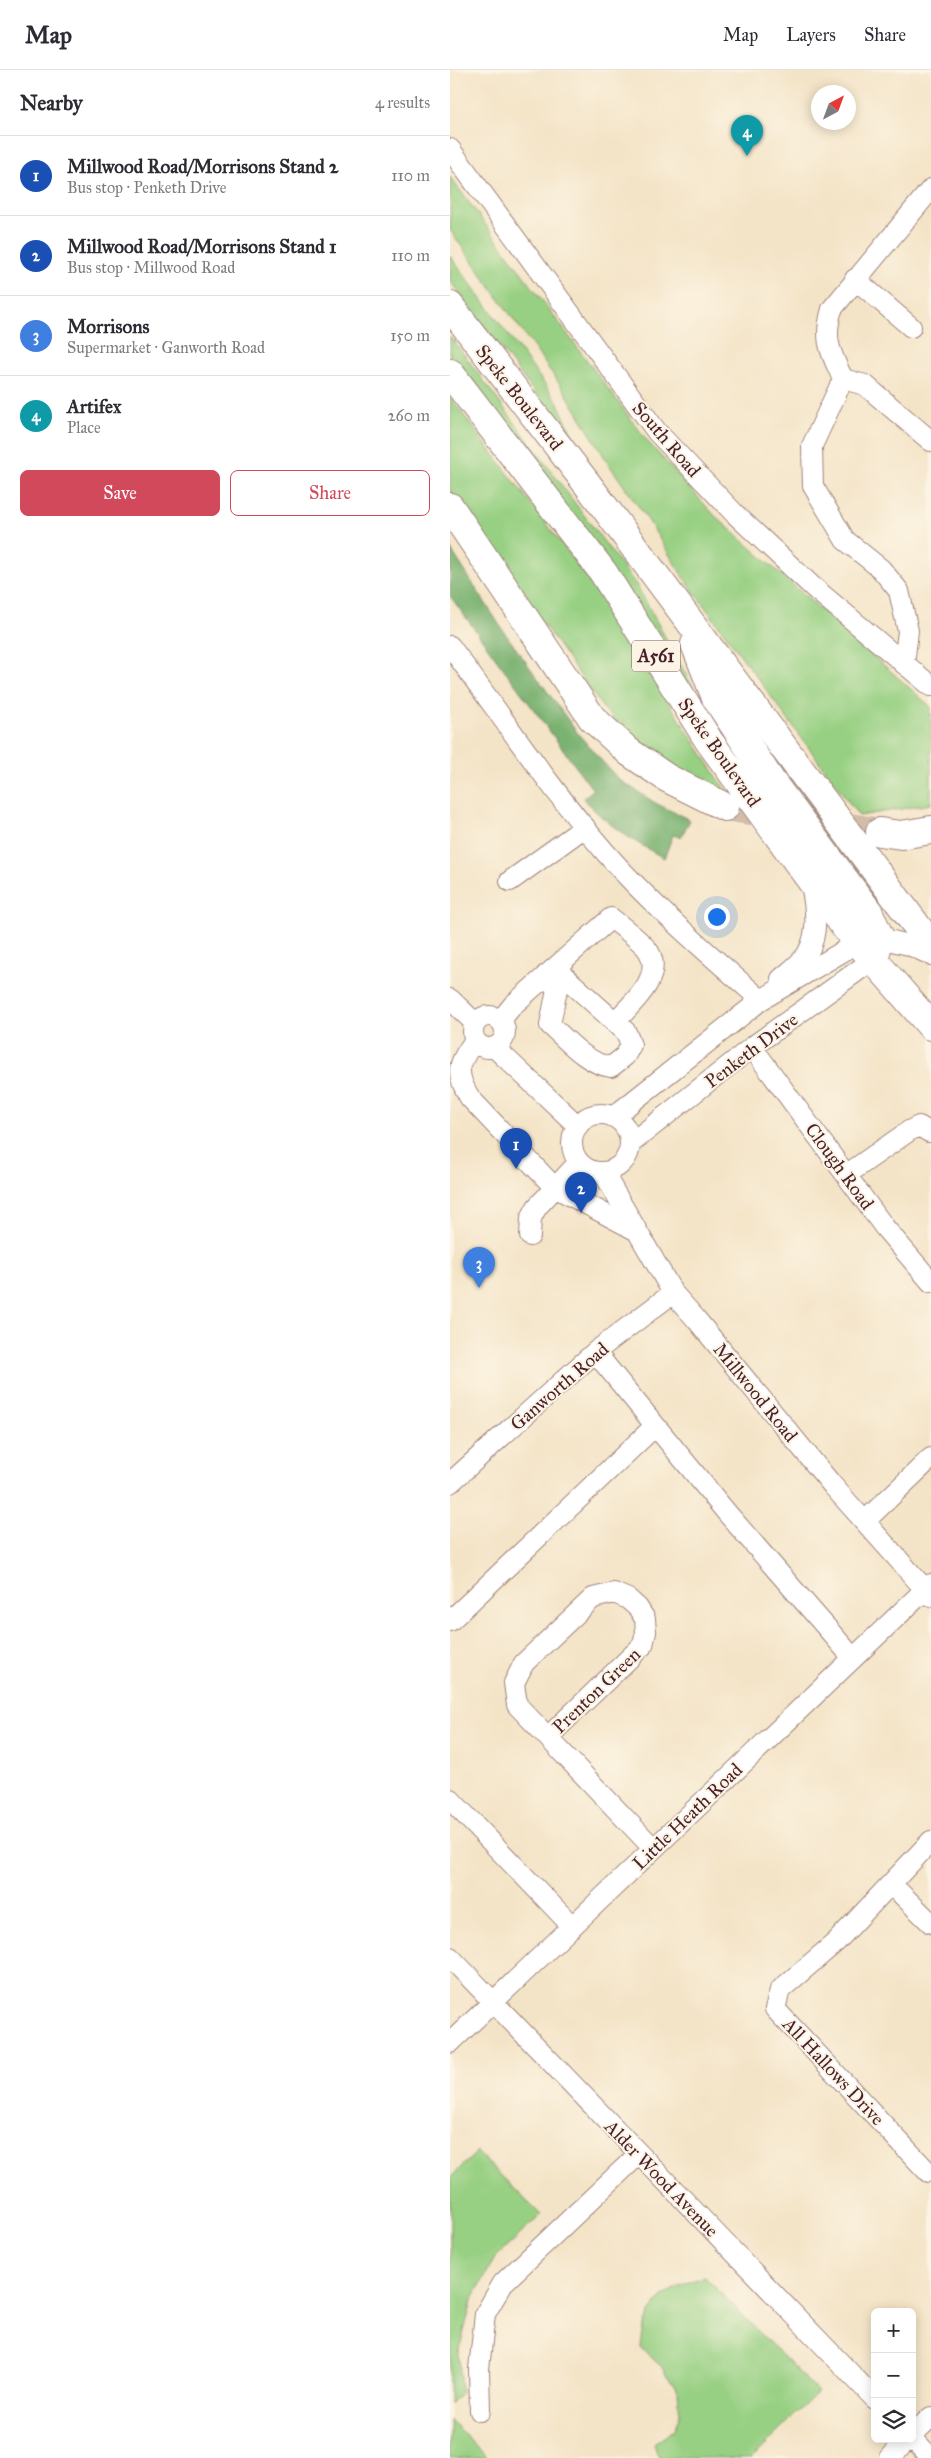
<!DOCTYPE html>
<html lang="en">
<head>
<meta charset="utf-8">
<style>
  body { margin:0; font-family:"IM FELL Great Primer",serif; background:#f7f7f7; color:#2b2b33 }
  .controls { position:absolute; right:15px; bottom:15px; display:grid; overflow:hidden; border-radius:8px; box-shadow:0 2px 12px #0003 }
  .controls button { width:45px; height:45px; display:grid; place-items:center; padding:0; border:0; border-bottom:1px solid #e1e1e2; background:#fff; color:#2b2b33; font:25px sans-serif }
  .compass { position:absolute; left:361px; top:15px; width:45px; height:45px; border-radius:50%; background:#fff; box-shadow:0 2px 12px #0003; rotate:41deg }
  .you { position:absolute; left:266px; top:846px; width:18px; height:18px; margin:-12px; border:4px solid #fff; border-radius:50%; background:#1a73e8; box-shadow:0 0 0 8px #1a73e833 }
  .badge { display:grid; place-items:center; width:32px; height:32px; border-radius:50%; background:#d1495b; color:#fff; font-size:16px; font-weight:700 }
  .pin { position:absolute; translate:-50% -41px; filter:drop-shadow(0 1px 2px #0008) }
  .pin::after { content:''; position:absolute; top:26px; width:18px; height:15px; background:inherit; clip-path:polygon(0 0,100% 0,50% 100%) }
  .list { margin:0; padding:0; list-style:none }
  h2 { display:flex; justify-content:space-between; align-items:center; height:65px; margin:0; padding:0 20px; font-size:21px }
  h2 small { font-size:16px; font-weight:400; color:#7c7c81 }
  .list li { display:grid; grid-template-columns:32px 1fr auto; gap:15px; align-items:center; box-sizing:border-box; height:80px; padding:0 20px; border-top:1px solid #e1e1e2 }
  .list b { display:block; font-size:19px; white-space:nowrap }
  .list p { margin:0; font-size:16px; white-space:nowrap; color:#7c7c81 }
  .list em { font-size:16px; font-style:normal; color:#7c7c81 }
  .actions { display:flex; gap:10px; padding:15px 20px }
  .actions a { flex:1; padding:11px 0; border:1px solid #d1495b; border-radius:8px; text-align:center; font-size:18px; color:#d1495b }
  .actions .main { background:#d1495b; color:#fff }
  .icon { flex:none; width:28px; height:28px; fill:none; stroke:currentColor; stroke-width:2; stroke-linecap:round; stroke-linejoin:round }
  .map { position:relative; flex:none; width:481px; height:2388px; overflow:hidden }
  header { display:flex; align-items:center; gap:30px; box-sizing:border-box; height:70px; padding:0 25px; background:#fff; border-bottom:1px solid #e1e1e2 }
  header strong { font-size:24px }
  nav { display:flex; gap:28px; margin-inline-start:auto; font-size:18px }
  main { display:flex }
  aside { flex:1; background:#fff }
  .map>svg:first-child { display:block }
</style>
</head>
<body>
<header>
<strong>Map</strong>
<nav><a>Map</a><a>Layers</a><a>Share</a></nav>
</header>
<main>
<aside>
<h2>Nearby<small>4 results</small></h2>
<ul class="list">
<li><span class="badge" style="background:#1a4fb4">1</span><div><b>Millwood Road/Morrisons Stand 2</b><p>Bus stop · Penketh Drive</p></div><em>110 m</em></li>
<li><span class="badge" style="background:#1a4fb4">2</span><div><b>Millwood Road/Morrisons Stand 1</b><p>Bus stop · Millwood Road</p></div><em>110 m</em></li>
<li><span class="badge" style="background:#3f7fe0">3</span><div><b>Morrisons</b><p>Supermarket · Ganworth Road</p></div><em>150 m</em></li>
<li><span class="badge" style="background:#0f9aa8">4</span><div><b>Artifex</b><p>Place</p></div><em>260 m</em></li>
</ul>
<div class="actions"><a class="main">Save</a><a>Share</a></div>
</aside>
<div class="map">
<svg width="481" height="2388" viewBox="0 0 481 2388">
  <rect width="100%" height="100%" fill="#fcf5e5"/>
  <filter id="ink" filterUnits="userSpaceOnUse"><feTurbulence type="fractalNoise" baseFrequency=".02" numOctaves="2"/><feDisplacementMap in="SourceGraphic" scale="10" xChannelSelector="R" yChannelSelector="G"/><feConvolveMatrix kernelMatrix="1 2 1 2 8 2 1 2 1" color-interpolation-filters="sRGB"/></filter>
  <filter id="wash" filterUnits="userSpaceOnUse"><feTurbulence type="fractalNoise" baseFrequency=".0096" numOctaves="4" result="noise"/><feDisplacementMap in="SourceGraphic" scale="20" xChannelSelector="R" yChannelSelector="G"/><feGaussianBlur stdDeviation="1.12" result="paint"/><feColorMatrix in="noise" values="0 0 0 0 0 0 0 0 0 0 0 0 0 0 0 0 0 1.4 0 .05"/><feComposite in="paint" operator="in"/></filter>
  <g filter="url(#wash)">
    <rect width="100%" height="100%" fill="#f4e4c7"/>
    <path fill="#98d083" stroke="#717857" d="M0,107L198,372L265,446L481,637V734L409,746L233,507L198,450L158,393L114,320L0,160Z
      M0,186L107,331L131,384L0,211Z
      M0,266L187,516L251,632L125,455L0,287Z
      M0,327L136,506L279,725L200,687L153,638L0,422Z
      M27,2082L91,2145L45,2188L22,2230L9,2281L11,2322L0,2334V2108Z
      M255,2207L368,2322L302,2388H211L208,2386L204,2374L224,2360L230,2344L228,2321L213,2298L191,2278C194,2236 215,2218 255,2207Z
      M0,2350L36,2387L37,2388H0Z"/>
    <path fill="#7ab271" stroke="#62684e" d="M0,478L54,562L129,665L168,709L207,734L240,750L231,767L223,765L214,788C183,771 156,755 133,728L143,720L0,526Z"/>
  </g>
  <g filter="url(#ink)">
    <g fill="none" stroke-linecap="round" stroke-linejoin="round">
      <path stroke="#d2bda8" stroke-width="28" stroke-dasharray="28 14" stroke-linecap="butt" d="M275,737L430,762"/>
      <g stroke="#9f8279" stroke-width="22">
        <path id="minor" d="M0,79L207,362L285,444L363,517L481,616
          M405,209L461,257
          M393,309L362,376L363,416L395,470L431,499L449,521L458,561L454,594
          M393,309C380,281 373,270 382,239L481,119
          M393,309L415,315L481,371
          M0,576C51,645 99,717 155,782C202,836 257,882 311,930
          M60,811L135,757
          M96,905L107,919L100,955C117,970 137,994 161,997L175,986L181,975L176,962L105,898
          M331,909C339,902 351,893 357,884C370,862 365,836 361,813
          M0,929L25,953
          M23 962a16 16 0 1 1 32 0a16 16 0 1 1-32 0Z
          M50,951L63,935L161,848C170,855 195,874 199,882C214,908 180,935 165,952
          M25,970C8,994 4,1002 20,1028L104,1117L187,1161
          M44,977L128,1056
          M302,977L435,1158L481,1212
          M122 1073a29 29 0 1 1 58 0a29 29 0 1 1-58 0Z
          M163,1047L311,930L409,872L430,868L459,875L481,885
          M180,1074L302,977L424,889
          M153,1102L223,1223L246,1249L383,1416L481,1526
          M396,1105L459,1061L469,1056L479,1062
          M80,1166L81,1148L87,1137L129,1092
          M145,1282L277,1443L403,1588
          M0,1413L145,1282L223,1223
          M415,1451L481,1388
          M0,1551L205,1356
          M98,1667L193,1575L196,1562L195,1549L188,1538L178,1529L164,1523L143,1528L74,1593L64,1613L67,1635L203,1778
          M0,1729L122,1856
          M441,1814L481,1853
          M0,1887L425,2329
          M0,1973L481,1514
          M478,2102L325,1939L330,1920L386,1872L481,1771
          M30,2341L29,2299L35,2244L53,2213L189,2084
          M462,2365L481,2347
          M462,2368L481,2388
          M440,2388L458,2369"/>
      </g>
      <g stroke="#9f8279" stroke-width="30">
        <path id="highway" d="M0,236L138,415L481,875
          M0,303L153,502L259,671L395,857L481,956
          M0,437L142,648L179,682L217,708L275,737
          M245,574L266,628L321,711L418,841L430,868L424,889
          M430,762L451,765L481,760"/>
      </g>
      <use href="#minor" stroke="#fff" stroke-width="20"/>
      <use href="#highway" stroke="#fff" stroke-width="28"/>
    </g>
  </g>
  <g text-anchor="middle" stroke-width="4" stroke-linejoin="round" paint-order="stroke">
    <rect fill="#fcf5e5" stroke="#7f5f63" stroke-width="1" x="182" y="570.5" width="48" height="31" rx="4"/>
    <g font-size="18" font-weight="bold" fill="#4a1f2b">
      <text x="206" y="592">A561</text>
    </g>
    <g font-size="19" fill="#4a1f2b" stroke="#fcf5e5">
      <text transform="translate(70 327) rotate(52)" y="7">Speke Boulevard</text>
      <text transform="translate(217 369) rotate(49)" y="7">South Road</text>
      <text transform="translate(270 682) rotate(55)" y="7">Speke Boulevard</text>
      <text transform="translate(301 980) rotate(-37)" y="7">Penketh Drive</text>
      <text transform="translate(390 1096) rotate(54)" y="7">Clough Road</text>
      <text transform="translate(109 1316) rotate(-41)" y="7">Ganworth Road</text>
      <text transform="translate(306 1322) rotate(51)" y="7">Millwood Road</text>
      <text transform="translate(146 1620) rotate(-44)" y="7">Prenton Green</text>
      <text transform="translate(237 1746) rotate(-44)" y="7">Little Heath Road</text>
      <text transform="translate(384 2001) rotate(47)" y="7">All Hallows Drive</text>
      <text transform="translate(212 2108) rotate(46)" y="7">Alder Wood Avenue</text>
    </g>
  </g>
</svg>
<div class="controls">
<button>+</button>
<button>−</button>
<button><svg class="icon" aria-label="layers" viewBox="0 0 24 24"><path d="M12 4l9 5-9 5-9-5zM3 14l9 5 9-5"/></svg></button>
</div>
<svg class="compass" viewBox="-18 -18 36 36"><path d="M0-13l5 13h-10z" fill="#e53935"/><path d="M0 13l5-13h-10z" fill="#7c7c81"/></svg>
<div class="you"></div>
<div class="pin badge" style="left:66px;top:1099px;background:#1a4fb4">1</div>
<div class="pin badge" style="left:131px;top:1143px;background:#1a4fb4">2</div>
<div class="pin badge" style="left:29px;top:1218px;background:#3f7fe0">3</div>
<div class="pin badge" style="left:297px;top:86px;background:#0f9aa8">4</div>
</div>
</main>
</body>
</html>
